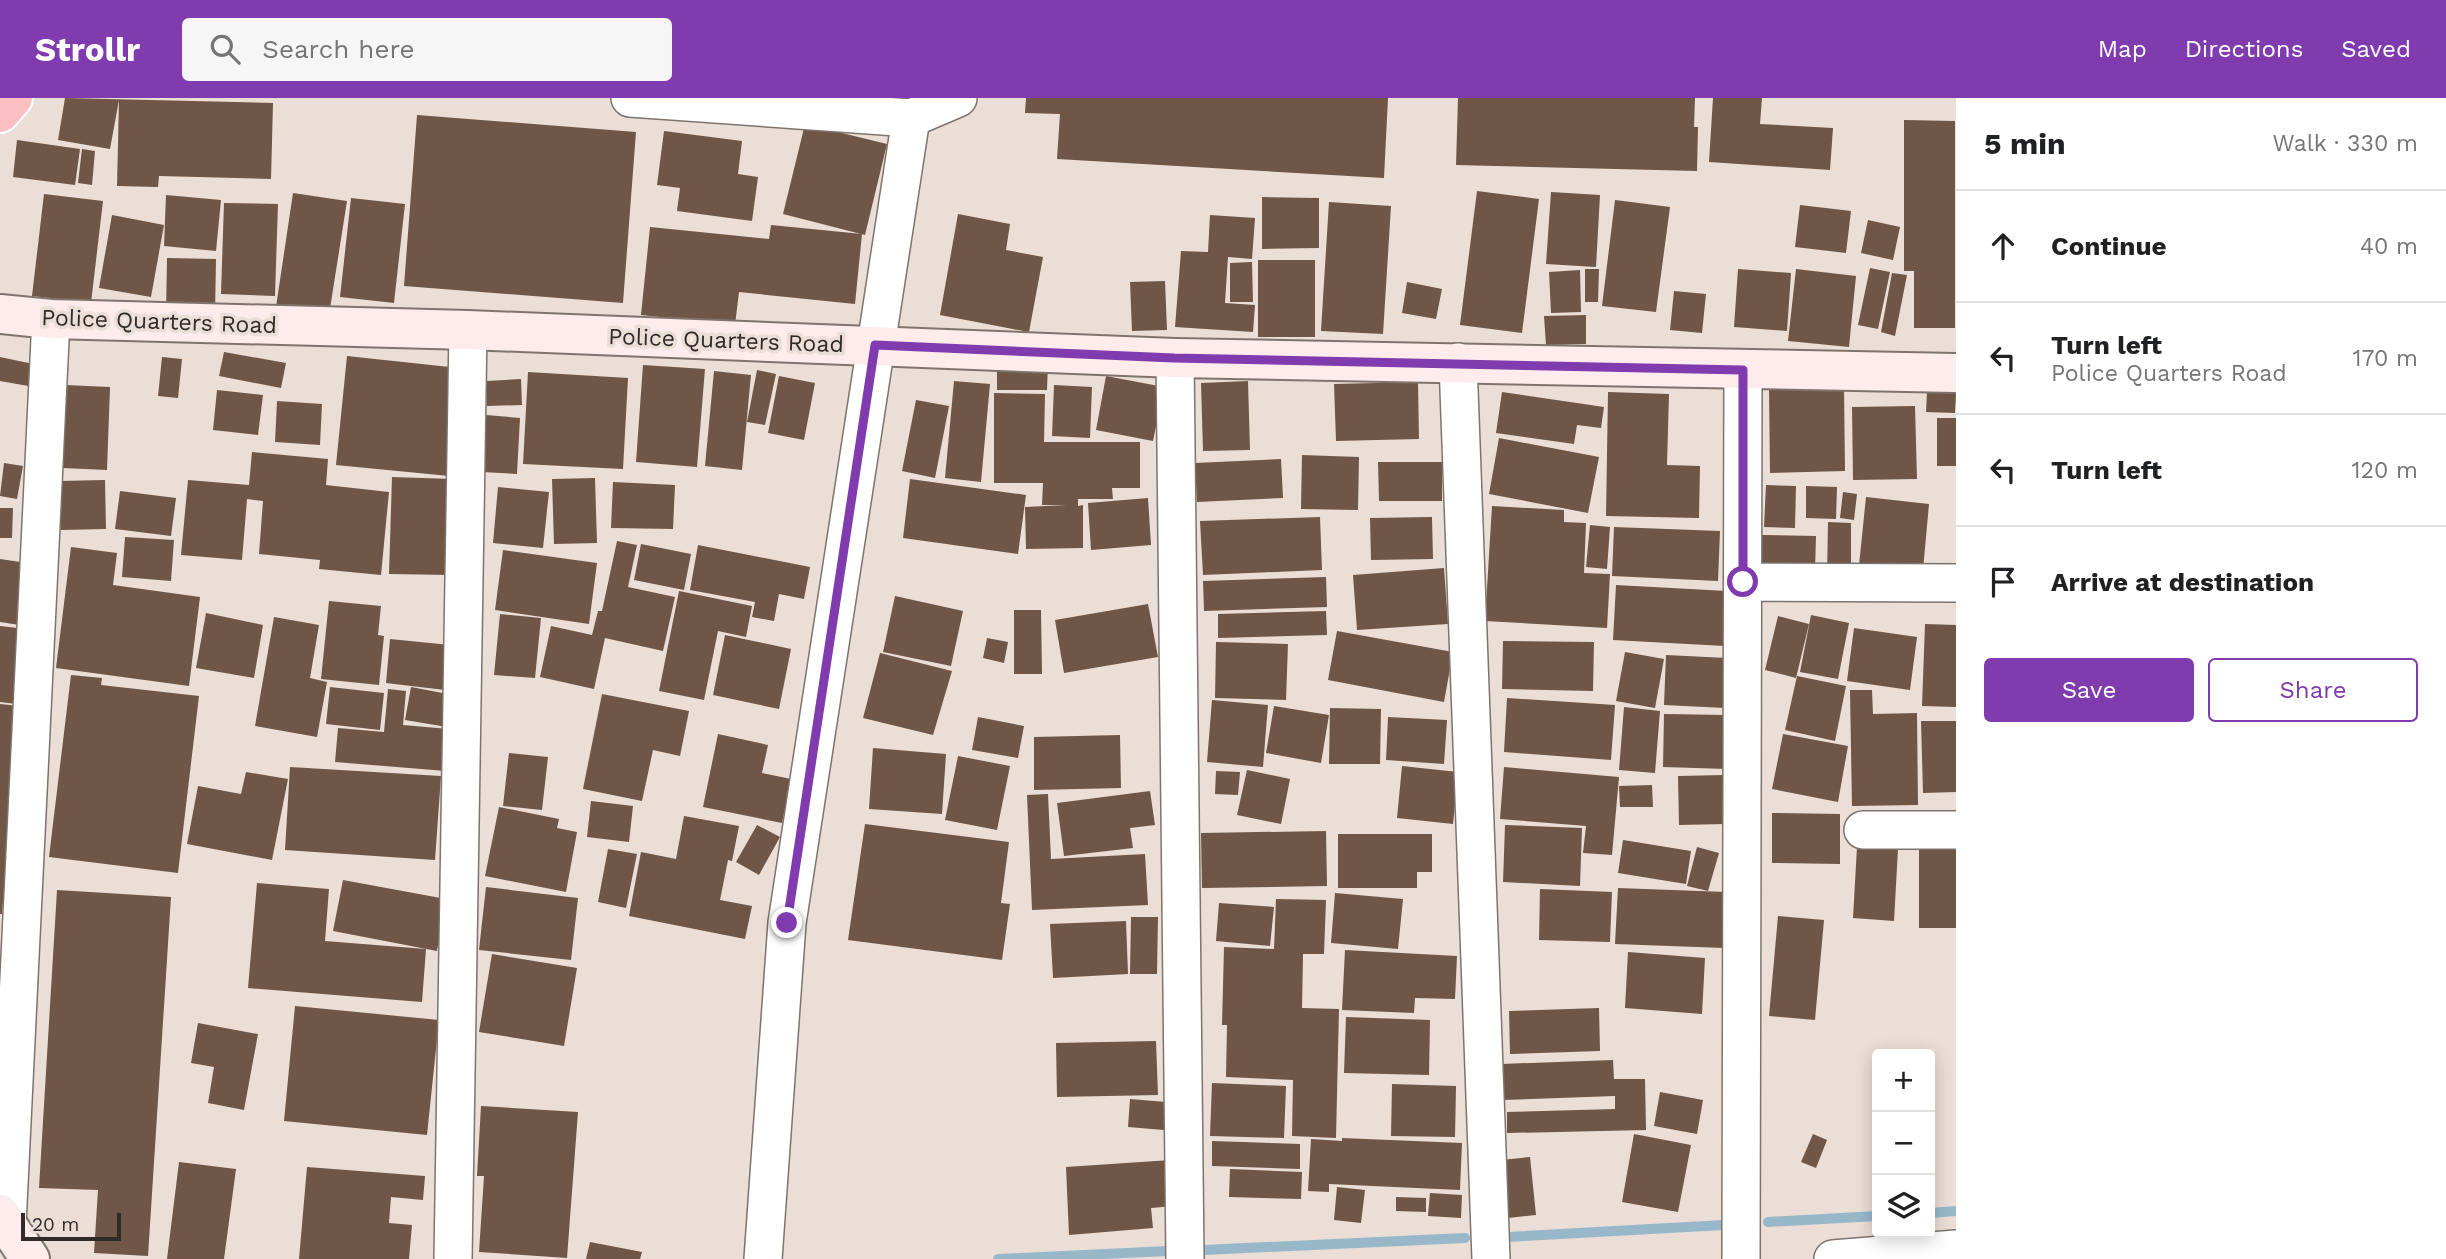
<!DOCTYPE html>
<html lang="en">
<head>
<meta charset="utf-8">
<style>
  body { margin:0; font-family:"Work Sans",sans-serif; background:#f6f6f6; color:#202124 }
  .controls { position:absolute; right:21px; bottom:21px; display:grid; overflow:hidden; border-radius:7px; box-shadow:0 4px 18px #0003 }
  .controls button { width:63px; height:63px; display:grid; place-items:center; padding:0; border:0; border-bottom:2px solid #e0e0e0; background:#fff; color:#202124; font:35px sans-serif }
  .scale { position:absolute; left:21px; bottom:18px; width:100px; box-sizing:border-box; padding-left:7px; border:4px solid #302b29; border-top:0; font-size:19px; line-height:24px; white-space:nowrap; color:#302b29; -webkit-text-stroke:5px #eaded6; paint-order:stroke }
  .stop { position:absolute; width:21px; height:21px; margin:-16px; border:5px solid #803baf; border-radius:50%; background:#fff }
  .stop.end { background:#803baf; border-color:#fff; box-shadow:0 2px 7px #0008 }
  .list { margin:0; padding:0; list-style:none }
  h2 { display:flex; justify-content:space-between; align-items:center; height:91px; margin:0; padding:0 28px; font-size:30px }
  h2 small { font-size:23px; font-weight:400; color:#757577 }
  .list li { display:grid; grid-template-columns:46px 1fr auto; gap:21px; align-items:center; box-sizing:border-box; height:112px; padding:0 28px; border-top:2px solid #e0e0e0 }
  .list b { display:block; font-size:26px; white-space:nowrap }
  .list p { margin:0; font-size:23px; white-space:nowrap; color:#757577 }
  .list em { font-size:23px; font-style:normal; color:#757577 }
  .actions { display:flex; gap:14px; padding:21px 28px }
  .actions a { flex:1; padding:16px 0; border:2px solid #803baf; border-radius:7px; text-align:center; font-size:24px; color:#803baf }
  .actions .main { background:#803baf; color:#fff }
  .icon { flex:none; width:38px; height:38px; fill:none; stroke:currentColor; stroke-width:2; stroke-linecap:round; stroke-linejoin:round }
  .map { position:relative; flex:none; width:1956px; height:1161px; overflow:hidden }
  header { display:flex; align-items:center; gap:42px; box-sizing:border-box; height:98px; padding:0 35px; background:#803baf; color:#fff }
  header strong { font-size:33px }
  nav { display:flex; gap:38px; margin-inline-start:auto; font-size:24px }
  .search { width:490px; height:63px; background:#f6f6f6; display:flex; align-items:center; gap:18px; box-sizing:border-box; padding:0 24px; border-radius:7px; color:#757577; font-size:26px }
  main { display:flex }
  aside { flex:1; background:#fff }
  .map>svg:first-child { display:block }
</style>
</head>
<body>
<header>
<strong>Strollr</strong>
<div class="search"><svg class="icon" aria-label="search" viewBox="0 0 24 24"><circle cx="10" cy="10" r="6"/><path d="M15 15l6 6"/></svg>Search here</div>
<nav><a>Map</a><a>Directions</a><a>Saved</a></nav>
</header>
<main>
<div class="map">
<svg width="1956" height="1161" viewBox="0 0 1956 1161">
  <rect width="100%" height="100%" fill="#eaded6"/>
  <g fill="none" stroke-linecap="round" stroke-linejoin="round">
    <path stroke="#98b8ca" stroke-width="10" d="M1930,1115L1956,1113
      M1768,1124L1877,1118
      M1507,1139L1724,1127
      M1203,1152L1465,1140
      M998,1161L1168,1153"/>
  </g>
  <path fill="#705646" d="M65,0L273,5L271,81L159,78L158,89L117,88L119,2L110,51L58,42Z
    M1026,0H1388L1384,80L1057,61L1060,16L1025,15Z
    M1458,0H1695L1694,29H1698L1697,73L1456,67Z
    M1713,0H1762L1760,26L1833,30L1830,72L1709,64Z
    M417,17L636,34L623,205L404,188Z
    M1904,22L1955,23V230H1914V173H1904Z
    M805,26L887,46L865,137L783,116Z
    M664,33L742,43L738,76L758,79L752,123L677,113L680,90L657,87Z
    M17,42L80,51L75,87L13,79Z
    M82,51L95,53L92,87L78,85Z
    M1477,93L1539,101L1522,235L1460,227Z
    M1551,94L1600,97L1596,169L1546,166Z
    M293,95L347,103L329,217L276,209Z
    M44,96L103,103L91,205L32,198Z
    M166,97L221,102L216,153L164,148Z
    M1262,99L1319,100V150L1262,151Z
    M351,100L405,106L394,205L340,199Z
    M1615,102L1670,109L1656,214L1602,208Z
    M1329,104L1391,108L1383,236L1321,233Z
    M224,105L278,106L275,198L221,196Z
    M1800,107L1851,113L1846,155L1795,149Z
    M958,116L1010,126L1006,152L1043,159L1029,234L940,217Z
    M112,117L164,127L151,199L99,190Z
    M1210,117L1255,120L1252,161L1228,159L1225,205L1255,207L1253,234L1175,229L1181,153L1208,154Z
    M1868,122L1900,129L1893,162L1861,155Z
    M771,127L862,136L855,206L739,194L735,227L641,217L650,129L769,141Z
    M167,160L216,161L215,216L166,215Z
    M1258,162H1315V239H1258Z
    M1252,164L1253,204H1230V165Z
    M1870,170L1890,174L1878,231L1858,227Z
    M1585,171H1599L1598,204H1585Z
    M1738,171L1791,175L1787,233L1734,229Z
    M1796,171L1856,178L1849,249L1788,243Z
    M1580,172L1581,214L1551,215L1549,174Z
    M1892,175L1907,177L1895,238L1881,234Z
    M1165,183L1167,232L1132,233L1130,184Z
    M1407,184L1442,191L1436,221L1402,215Z
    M1674,193L1706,196L1702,235L1670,232Z
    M1586,217V246L1546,247L1544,218Z
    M224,254L286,265L281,290L219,278Z
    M347,258L459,270L449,378L336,367Z
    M0,259L38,267L34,289L0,283Z
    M162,259L182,261L178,300L158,298Z
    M997,263L1048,264L1047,292H997Z
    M643,267L705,271L697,369L636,364Z
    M757,272L776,276L765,327L747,324Z
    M714,273L751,277L742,372L705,368Z
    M528,274L628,280L623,371L523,366Z
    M779,278L815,285L804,342L768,335Z
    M1106,278L1164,289L1153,343L1096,332Z
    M521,281L522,307L487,308L486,283Z
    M954,283L990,286L981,384L945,380Z
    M1248,283L1250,352L1203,353L1201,285Z
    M1418,284L1419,341L1336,343L1334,286Z
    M65,287L110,289L107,372L63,370Z
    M1054,287L1092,289L1090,340L1052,338Z
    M1844,290L1845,373L1770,375L1769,291Z
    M217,292L263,297L258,337L213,332Z
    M1502,294L1604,309L1601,330L1577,327L1574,346L1496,335Z
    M1608,294L1669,296L1667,367L1700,368L1699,420L1606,418Z
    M1927,294L1956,295L1955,315L1926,314Z
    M994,295L1045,296L1044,344H1140V390H1112L1113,401H1078V408L1083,407V450L1026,451L1025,409L1067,407H1042L1043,385H994Z
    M916,302L949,308L935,380L902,373Z
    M277,303L322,306L320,347L275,344Z
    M1915,308L1917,381L1853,382L1852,309Z
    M486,317L520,320L517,376L482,374Z
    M1937,320H1956V368H1937Z
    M1499,340L1599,359L1588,415L1489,396Z
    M252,354L328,361L326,387L389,394L381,477L319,471L320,462L259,456L263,403L247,401L242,462L181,457L188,382L249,387Z
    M1302,357L1359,359L1358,412L1301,411Z
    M1281,361L1283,400L1197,404L1195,365Z
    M1378,364H1442V403H1379Z
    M4,365L23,368L17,401L0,398Z
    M392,379L453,381L451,477L389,476Z
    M595,380L597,445L554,446L552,381Z
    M910,381L1026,397L1018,456L903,440Z
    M105,382L106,431L61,432L60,383Z
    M613,384L675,387L673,431L611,430Z
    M1766,387L1796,388L1795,430L1764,429Z
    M1806,388L1837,389L1836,421L1806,420Z
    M498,389L549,394L543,450L493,445Z
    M120,393L176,400L171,438L115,431Z
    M1843,394L1857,396L1854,422L1840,420Z
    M1866,399L1929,406L1922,483L1858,477Z
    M1148,400L1151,447L1091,452L1088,405Z
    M1492,408L1564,412V424L1586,425L1584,475L1610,476L1607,530L1485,523Z
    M0,410H13L12,440H0Z
    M1320,419L1322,472L1203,477L1200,423Z
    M1432,419L1433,461L1371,462L1370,420Z
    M1828,424L1851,425V478H1827Z
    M1590,427L1610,429L1607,471L1586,469Z
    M1614,429L1720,433L1718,483L1612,478Z
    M1762,437L1816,438L1815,473L1762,472Z
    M125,439L174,442L171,483L122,479Z
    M617,443L637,447L628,489L675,499L663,553L605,540L594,591L540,579L551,528L592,537L598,513H602Z
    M641,446L691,456L684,492L634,482Z
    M698,447L810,469L804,501L779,496L774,523L752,519L755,504L690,492Z
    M71,449L117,455L113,487L200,499L189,588L56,570Z
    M503,452L597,465L589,526L495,512Z
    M0,461L34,466L26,528L0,524Z
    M1444,470L1448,526L1357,532L1353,477Z
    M1326,479L1327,509L1204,513L1203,483Z
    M1616,487L1727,493L1725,548L1613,542Z
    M679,493L752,508L746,539L718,533L704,602L659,593Z
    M895,498L963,513L951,568L883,554Z
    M329,503L381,508L378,537L384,538L379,587L321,581Z
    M1148,506L1158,559L1064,575L1055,522Z
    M1014,512H1041L1042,576H1014Z
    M1326,513L1327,537L1218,540V516Z
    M206,515L263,527L254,580L196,570Z
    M500,516L541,520L535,580L494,577Z
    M1811,517L1849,525L1838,581L1800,574Z
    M1778,518L1809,526L1796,580L1765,572Z
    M274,519L319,527L310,580L327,584L317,639L255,628Z
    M1925,526L1956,527V609L1922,608Z
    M0,528L35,532L25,607L0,604Z
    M1854,530L1917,539L1910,592L1847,583Z
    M1337,533L1453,554L1444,604L1328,582Z
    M725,537L791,551L779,611L713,597Z
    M987,540L1008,544L1004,565L983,560Z
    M390,541L450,547L445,592L386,585Z
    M1503,543L1594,544L1593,593L1502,591Z
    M1216,544L1288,546L1286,602L1215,600Z
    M1625,554L1664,561L1655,610L1616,603Z
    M880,555L952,573L933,637L863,620Z
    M1666,557L1727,560L1725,610L1664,607Z
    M71,577L102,580L101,587L199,598L178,775L49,759Z
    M1797,578L1846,588L1835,643L1785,632Z
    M330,589L384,595L380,632L326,626Z
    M411,589L453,597L447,629L405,622Z
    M388,591L406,593L403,627L449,631L446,673L335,664L338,630L384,634Z
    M1850,592H1872L1873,616L1917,615L1918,707L1852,708Z
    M602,596L689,613L680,658L653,652L642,703L583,691Z
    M1507,600L1615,607L1611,662L1504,654Z
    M1212,602L1268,607L1263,669L1207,664Z
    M0,606L19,608L2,816H0Z
    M1274,608L1329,617L1321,665L1266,655Z
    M1624,609L1660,613L1655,675L1619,672Z
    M1330,610L1381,611L1380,666H1329Z
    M1664,616L1728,617L1727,671L1663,669Z
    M978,619L1024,628L1018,660L972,652Z
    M1388,619L1447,622L1444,666L1386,662Z
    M1921,623H1956V694L1923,695Z
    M718,636L768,647L762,675L791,681L782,725L703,709Z
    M1783,636L1848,648L1838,704L1772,691Z
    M1120,637L1121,690L1034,692V639Z
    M873,650L946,656L942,716L869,711Z
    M509,655L548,659L542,712L503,708Z
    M958,658L1010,668L997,732L945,722Z
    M1402,668L1458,674L1453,726L1397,720Z
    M290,669L441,678L435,762L285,752Z
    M1504,669L1619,679L1612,757L1583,755L1586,728L1500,721Z
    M1247,672L1290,681L1281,726L1237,717Z
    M1216,673L1240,674L1238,697L1215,696Z
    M246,674L288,681L272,762L187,746L198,688L241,696Z
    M1724,677L1725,726L1679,727L1678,678Z
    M1652,687L1653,709H1620L1619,688Z
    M1150,693L1155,727L1130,730L1133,750L1064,758L1057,705Z
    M1048,696L1051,761L1145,756L1148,807L1032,812L1027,697Z
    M591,703L633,708L629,744L587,739Z
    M499,709L559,721L557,730L577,734L566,794L485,778Z
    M1772,715L1840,716V766L1772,765Z
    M684,718L739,728L732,763L728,762L720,802L752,808L745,841L629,818L641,754L676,761Z
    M865,726L1009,744L1001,805L1010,806L1002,862L848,842Z
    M757,727L780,739L759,777L736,764Z
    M1505,727L1582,730L1580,788L1503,784Z
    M1326,733L1327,788L1202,790L1201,735Z
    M1919,734H1956V830H1919Z
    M1338,736H1432V774H1417V790H1338Z
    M1623,742L1691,753L1686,786L1618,775Z
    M1697,749L1719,755L1708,793L1687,788Z
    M1857,749L1898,751L1894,823L1853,820Z
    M608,751L637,756L626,810L598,804Z
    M343,782L446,801L437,853L333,833Z
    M257,785L329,791L325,843L426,851L422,904L248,890Z
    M486,789L578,800L571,862L479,852Z
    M1618,790L1726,794L1724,850L1615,846Z
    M1540,791L1612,794L1610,844L1539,842Z
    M57,792L171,799L148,1158L94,1155L98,1092L39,1090Z
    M1335,795L1403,801L1398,851L1331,845Z
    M1276,801L1326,802L1324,856H1303L1302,910L1339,911L1336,1040L1292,1038L1293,982L1226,979L1227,927H1222L1224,849L1274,851Z
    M1219,805L1274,809L1270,848L1216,843Z
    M1778,818L1824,822L1815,922L1769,918Z
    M1131,819H1158L1157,876H1130Z
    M1126,823L1128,876L1053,880L1050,826Z
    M1345,852L1457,858L1455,901L1415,900L1414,915L1342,912Z
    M1628,854L1705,860L1702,916L1625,910Z
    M492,856L577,870L564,948L479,934Z
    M295,908L439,922L427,1037L284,1023Z
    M1599,910L1600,953L1510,956L1509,913Z
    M1346,919L1430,922L1429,977L1344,975Z
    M198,925L258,936L244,1012L208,1005L214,969L191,965Z
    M1156,943L1158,997L1057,999L1056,945Z
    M1613,962L1614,981H1645L1646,1032L1507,1035V1014L1615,1011V998L1503,1002L1501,966Z
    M1212,985L1286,988L1284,1040L1210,1038Z
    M1392,986L1456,988L1455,1039L1391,1038Z
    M1660,994L1703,1002L1697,1036L1654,1028Z
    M1130,1001L1178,1005L1176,1033L1128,1029Z
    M481,1008L578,1014L567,1160L479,1154L484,1078H477Z
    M1634,1036L1691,1047L1678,1114L1622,1104Z
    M1813,1036L1827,1042L1816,1070L1801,1064Z
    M1342,1040L1462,1045L1460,1092L1329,1086V1094L1308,1093L1311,1041L1342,1043Z
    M1212,1043L1300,1046V1071L1212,1068Z
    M1530,1059L1536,1117L1508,1120L1501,1062Z
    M1171,1062L1174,1108L1151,1110L1153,1130L1069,1137L1066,1069Z
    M179,1064L236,1071L224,1161H167Z
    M307,1069L425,1078L423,1102L391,1099L389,1125L412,1127L409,1161H299Z
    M1230,1071L1302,1074L1301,1101L1229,1099Z
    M1337,1089L1365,1092L1361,1125L1334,1122Z
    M1430,1095L1462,1097L1461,1120L1428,1118Z
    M1396,1099L1426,1100V1114L1396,1113Z
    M590,1144L642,1154L640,1161H586Z"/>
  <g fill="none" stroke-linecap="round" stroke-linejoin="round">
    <g stroke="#7e746d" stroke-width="40">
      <path id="street" d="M630,0L911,20
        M1175,260L1185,1161
        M1458,264L1491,1161
        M1743,484L1956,485
        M1863,732H1956
        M7,1127L51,221
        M453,1161L468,232
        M763,1161L787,825L911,20L958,0
        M1741,1161L1743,273
        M1833,1161L1956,1151"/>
    </g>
    <g stroke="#7e746d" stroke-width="42">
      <path id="secondary" d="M0,216L51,221L468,232L1175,260L1956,275
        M0,1116L30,1161"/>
    </g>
    <g stroke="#fff" stroke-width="42">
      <path id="highway" d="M0,15L13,0"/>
    </g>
    <use href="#street" stroke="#fff" stroke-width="37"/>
    <use href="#secondary" stroke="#feeced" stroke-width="38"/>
    <use href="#highway" stroke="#fcbfc4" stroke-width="38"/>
  </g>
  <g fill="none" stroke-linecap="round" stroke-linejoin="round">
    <path stroke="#803baf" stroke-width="9" d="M787,825L875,247L1174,260L1743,272V484"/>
  </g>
  <g text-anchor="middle" stroke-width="7" stroke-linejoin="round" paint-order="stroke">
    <g font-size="23" fill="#302b29" stroke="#eaded6">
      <text transform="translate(159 223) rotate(2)" y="8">Police Quarters Road</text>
      <text transform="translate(726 242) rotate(2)" y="8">Police Quarters Road</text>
    </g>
  </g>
</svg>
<div class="controls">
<button>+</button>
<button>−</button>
<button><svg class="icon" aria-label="layers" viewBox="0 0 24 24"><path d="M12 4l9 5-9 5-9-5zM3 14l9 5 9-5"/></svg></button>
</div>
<div class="scale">20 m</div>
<div class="stop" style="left:1743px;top:484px"></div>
<div class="stop end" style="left:787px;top:825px"></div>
</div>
<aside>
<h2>5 min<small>Walk · 330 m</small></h2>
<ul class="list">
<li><svg class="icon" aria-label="ahead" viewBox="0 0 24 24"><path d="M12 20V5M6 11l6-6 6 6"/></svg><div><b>Continue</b></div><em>40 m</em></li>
<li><svg class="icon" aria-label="left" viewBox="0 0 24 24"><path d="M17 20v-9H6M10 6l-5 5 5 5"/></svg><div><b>Turn left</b><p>Police Quarters Road</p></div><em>170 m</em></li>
<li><svg class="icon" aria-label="left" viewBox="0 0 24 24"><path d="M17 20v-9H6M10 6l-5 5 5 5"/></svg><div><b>Turn left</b></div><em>120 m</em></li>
<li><svg class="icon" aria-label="arrive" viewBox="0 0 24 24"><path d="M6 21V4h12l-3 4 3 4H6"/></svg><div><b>Arrive at destination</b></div></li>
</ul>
<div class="actions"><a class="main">Save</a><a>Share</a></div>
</aside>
</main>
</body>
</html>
